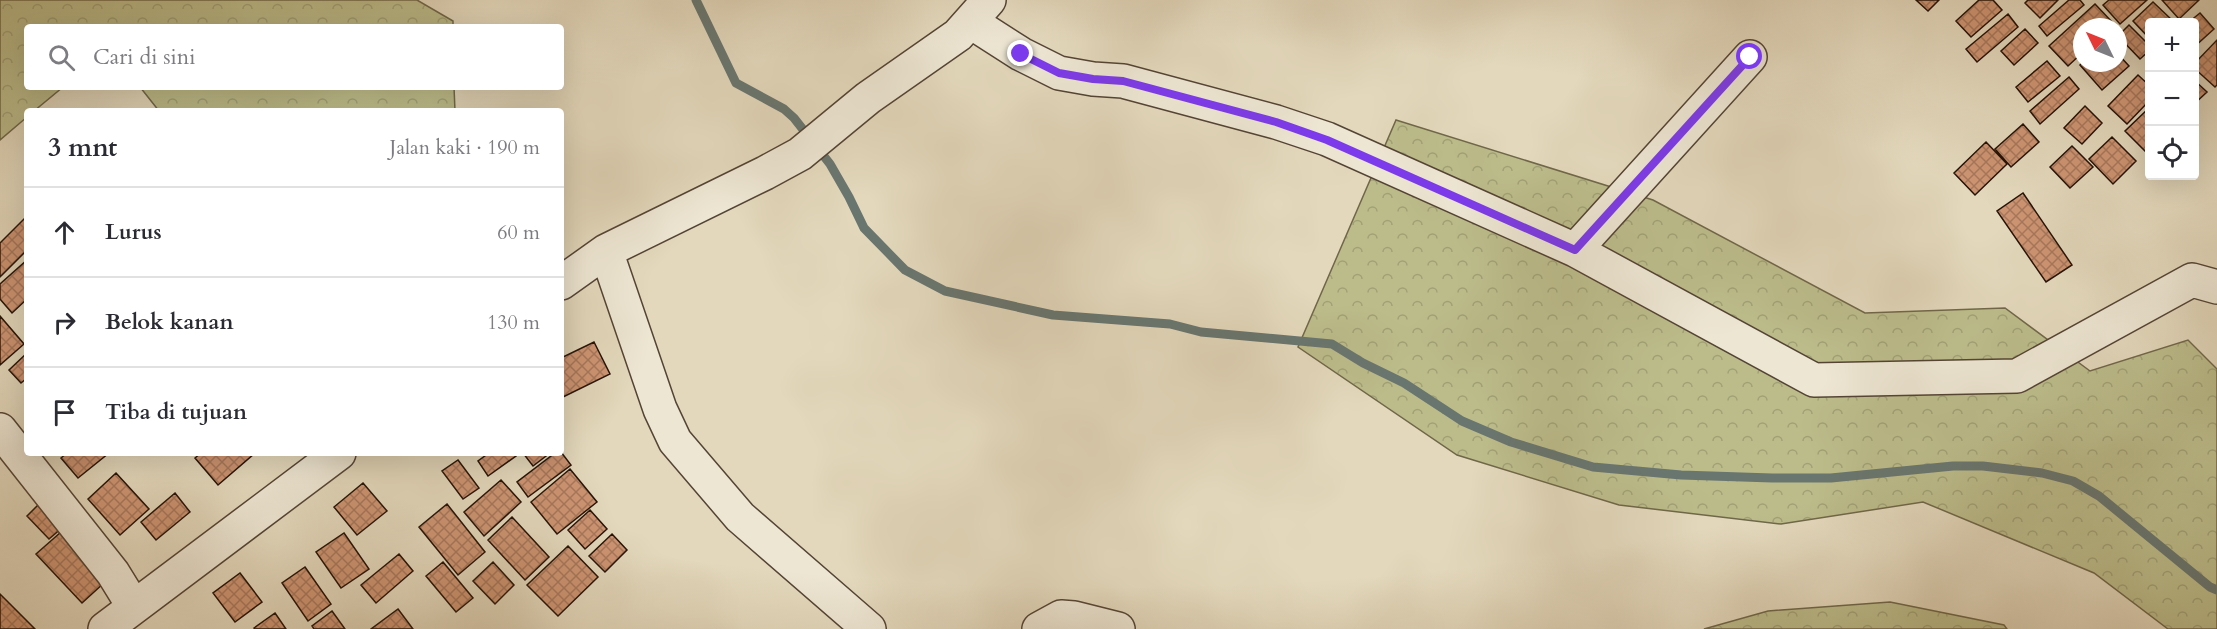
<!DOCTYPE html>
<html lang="id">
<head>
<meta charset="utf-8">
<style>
  body { margin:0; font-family:Cardo,serif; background:#f7f7f7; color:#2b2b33 }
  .controls { position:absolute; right:18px; top:18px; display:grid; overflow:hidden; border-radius:6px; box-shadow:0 6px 24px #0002 }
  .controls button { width:54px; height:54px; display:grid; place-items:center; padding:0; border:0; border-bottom:2px solid #e1e1e2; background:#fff; color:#2b2b33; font:30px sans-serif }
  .compass { position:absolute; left:2073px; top:18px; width:54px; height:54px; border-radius:50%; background:#fff; box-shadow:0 6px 24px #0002; rotate:313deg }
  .stop { position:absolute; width:18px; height:18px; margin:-14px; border:4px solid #7c3aed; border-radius:50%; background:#fff }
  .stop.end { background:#7c3aed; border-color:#fff; box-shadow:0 2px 6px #0008 }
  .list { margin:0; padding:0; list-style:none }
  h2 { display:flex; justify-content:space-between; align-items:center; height:78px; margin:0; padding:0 24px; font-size:26px }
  h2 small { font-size:20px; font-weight:400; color:#7c7c81 }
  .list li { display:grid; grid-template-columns:39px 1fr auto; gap:18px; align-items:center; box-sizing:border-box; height:90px; padding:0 24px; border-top:2px solid #e1e1e2 }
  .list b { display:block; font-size:22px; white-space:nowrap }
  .list em { font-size:20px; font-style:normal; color:#7c7c81 }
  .icon { flex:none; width:33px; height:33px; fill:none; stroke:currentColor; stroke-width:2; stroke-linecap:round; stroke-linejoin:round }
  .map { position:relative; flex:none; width:2217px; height:629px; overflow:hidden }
  .search { position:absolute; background:#fff; box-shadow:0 6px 24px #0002; left:24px; top:24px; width:540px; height:66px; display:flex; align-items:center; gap:15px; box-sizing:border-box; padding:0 21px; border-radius:6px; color:#7c7c81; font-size:22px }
  .panel { position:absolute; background:#fff; box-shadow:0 6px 24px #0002; left:24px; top:108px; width:540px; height:348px; border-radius:6px }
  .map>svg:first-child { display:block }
</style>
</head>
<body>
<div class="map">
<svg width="2217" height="629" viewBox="0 0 2217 629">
  <defs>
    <pattern id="forest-crowns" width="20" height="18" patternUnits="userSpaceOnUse" patternTransform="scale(1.5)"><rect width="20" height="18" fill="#bcbc8b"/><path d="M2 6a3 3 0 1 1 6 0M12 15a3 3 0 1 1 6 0" fill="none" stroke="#a1a176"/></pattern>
    <pattern id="building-cross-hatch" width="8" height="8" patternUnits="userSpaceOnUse" patternTransform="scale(1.5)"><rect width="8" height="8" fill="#cd9472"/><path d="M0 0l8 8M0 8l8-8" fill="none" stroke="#a6775c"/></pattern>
  </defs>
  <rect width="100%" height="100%" fill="#e3d8bc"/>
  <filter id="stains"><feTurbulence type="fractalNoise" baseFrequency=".00333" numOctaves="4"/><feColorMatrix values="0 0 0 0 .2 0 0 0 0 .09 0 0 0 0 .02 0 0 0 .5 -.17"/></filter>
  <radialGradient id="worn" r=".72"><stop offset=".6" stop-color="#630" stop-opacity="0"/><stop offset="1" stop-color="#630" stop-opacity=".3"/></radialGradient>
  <path fill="url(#forest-crowns)" stroke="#70674a" stroke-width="1.5" d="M0,0H417L453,21V27H27V87H63L34,111H27V117L0,140Z
    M140,87H454L455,111H159Z
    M1396,120L1653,200L1865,313L2005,308L2090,371L2188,340L2217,369V629H2168L2094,573L1923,502L1781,524L1619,505L1457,455L1298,347Z
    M1890,602L2004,625L2007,629H1704L1768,611Z"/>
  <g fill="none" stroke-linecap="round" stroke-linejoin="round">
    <path stroke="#697670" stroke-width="9" d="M696,0L736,83L784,109L794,118L830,164L849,197L864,228L905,270L945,291L1053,315L1170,324L1201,332L1332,344L1363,363L1404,383L1462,421L1511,442L1593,467L1681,475L1772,478H1831L1953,466H1983L2042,473L2073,481L2099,496L2210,587L2217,590"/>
  </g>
  <path fill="url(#building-cross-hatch)" stroke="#251208" stroke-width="1.5" d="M1916,0H1939L1928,11Z
    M1979,0H1993L2002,10L1971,37L1956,21Z
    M2028,0H2058L2040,18L2025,3Z
    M2069,0H2080L2084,5L2047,36L2039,26Z
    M2109,0H2147L2120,24L2103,5Z
    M2162,0H2199L2179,19Z
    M2153,2L2174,22H2150V39L2133,21Z
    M2095,4L2113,23L2109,27H2082V53L2068,66L2049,46Z
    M2200,13L2214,29L2194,47V22H2189Z
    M2008,14L2018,27L1977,62L1966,49Z
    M2129,25L2150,46V50L2140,59L2118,36Z
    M2025,29L2038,43L2014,65L2001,51Z
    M2217,40V85L2215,87L2194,68V64Z
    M2118,54L2129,66L2102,90L2080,65L2082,63H2118Z
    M2047,61L2060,76L2028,102L2016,87Z
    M2138,75L2150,86V100L2127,124L2108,106Z
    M2069,77L2079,89L2040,124L2030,111Z
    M2194,80L2207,92L2194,104Z
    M2085,106L2102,123L2082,144L2064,128Z
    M2150,107V151L2147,153L2125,131Z
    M2023,124L2039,142L2011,167L1995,149Z
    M2112,137L2136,161L2113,184L2089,159Z
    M1986,142L2007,164L1975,195L1954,173Z
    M2072,146L2093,167L2070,188L2050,167Z
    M2023,193L2072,265L2046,282L1997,211Z
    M27,216V250L0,277V243Z
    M27,260V299L12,313L0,299V284Z
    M0,316L24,344L0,365Z
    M594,342L610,374L561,398V358Z
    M27,353V378L21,383L9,370Z
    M561,452L571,465L528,497L517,482L555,453Z
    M67,453H109L78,478L61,458Z
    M201,453H255L218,485L195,458Z
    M489,453H514L516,456L488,476L478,461Z
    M523,453H550L533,466Z
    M458,460L479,488L463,499L442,471Z
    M570,469L597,502L557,534L531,502Z
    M116,473L149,509L120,535L88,499Z
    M501,480L521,502L484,536L464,512Z
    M363,483L387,511L357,535L334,507Z
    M175,493L190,512L156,540L141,522Z
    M40,503L63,527L49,539L27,516Z
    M447,504L485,552L458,575L419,527Z
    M590,510L607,529L585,549L568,530Z
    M512,517L549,557L525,580L488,540Z
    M61,532L105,582L82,603L36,554Z
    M344,533L369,569L341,588L316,552Z
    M612,534L627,550L605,572L589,556Z
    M568,546L598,577L558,616L527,585Z
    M399,554L413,571L376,603L361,585Z
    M443,562L473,598L456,612L426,576Z
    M493,562L514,585L495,604L473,581Z
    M305,567L331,604L308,621L282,583Z
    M240,573L262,602L235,622L213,593Z
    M0,594L35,629H0Z
    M398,609L413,629H371Z
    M332,611L345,629H314L312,626Z
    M275,613L286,629H255L254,628Z"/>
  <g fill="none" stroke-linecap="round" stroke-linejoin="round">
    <g stroke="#544435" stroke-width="36">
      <path id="minor" d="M971,22L1021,54L1059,73L1093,79L1123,81L1276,122L1327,139L1575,250L1814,380L2017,376L2192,280L2217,287
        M1575,250L1750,57
        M606,251L660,409L675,441L740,517L869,629
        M561,283L606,251L765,173L800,154L868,98L958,35L989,0
        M0,430L113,573L134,607
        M105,629L339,453
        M1039,629L1061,617L1074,618L1118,629"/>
    </g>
    <use href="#minor" stroke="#ede6d3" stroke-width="33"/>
  </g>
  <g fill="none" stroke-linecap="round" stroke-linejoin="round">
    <path stroke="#7c3aed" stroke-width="8" d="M1021,54L1059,73L1093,79L1123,81L1276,122L1327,140L1575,250L1750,57"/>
  </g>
  <rect width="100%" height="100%" filter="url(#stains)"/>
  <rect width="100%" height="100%" fill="url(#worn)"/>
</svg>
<div class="controls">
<button>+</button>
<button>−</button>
<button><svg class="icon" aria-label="locate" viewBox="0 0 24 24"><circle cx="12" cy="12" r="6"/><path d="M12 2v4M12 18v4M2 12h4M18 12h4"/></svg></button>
</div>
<svg class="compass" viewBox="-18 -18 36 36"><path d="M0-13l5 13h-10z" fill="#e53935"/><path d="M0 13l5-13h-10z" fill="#7c7c81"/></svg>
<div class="stop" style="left:1750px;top:57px"></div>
<div class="stop end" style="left:1021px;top:54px"></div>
<div class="search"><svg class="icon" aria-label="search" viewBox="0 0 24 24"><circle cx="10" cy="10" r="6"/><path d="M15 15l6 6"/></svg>Cari di sini</div>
<section class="panel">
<h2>3 mnt<small>Jalan kaki · 190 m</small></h2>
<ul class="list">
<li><svg class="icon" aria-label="ahead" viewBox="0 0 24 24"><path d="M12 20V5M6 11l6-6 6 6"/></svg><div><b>Lurus</b></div><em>60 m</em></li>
<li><svg class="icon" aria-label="right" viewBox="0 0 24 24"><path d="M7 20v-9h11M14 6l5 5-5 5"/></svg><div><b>Belok kanan</b></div><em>130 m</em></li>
<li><svg class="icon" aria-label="arrive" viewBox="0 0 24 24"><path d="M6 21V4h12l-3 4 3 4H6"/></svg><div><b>Tiba di tujuan</b></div></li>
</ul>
</section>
</div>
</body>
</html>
